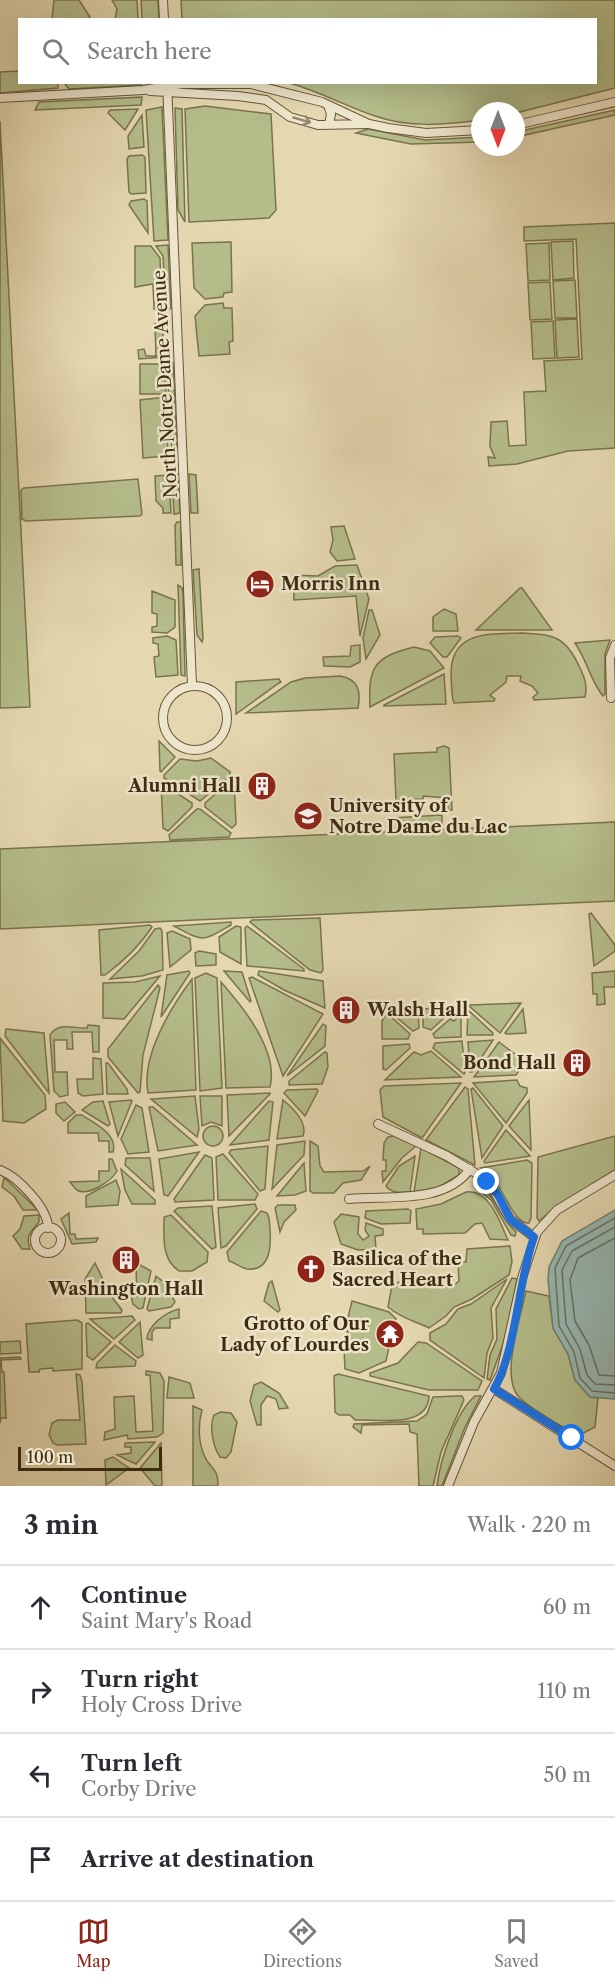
<!DOCTYPE html>
<html lang="en">
<head>
<meta charset="utf-8">
<style>
  body { margin:0; font-family:"Libre Caslon Text",serif; background:#f2f2f3; color:#2b2b33 }
  .compass { position:absolute; left:471px; top:102px; width:54px; height:54px; border-radius:50%; background:#fff; box-shadow:0 6px 24px #0002; rotate:180deg }
  .scale { position:absolute; left:18px; bottom:15px; width:144px; box-sizing:border-box; padding-left:6px; border:3px solid #3e2b10; border-top:0; font-size:16px; line-height:21px; white-space:nowrap; color:#3e2b10; -webkit-text-stroke:4px #eee6cc; paint-order:stroke }
  .stop { position:absolute; width:18px; height:18px; margin:-14px; border:4px solid #1a73e8; border-radius:50%; background:#fff }
  .stop.end { background:#1a73e8; border-color:#fff; box-shadow:0 2px 6px #0008 }
  .list { margin:0; padding:0; list-style:none }
  h2 { display:flex; justify-content:space-between; align-items:center; height:78px; margin:0; padding:0 24px; font-size:26px }
  h2 small { font-size:20px; font-weight:400; color:#7c7c81 }
  .list li { display:grid; grid-template-columns:39px 1fr auto; gap:18px; align-items:center; box-sizing:border-box; height:84px; padding:0 24px; border-top:2px solid #e1e1e2 }
  .list b { display:block; font-size:22px; white-space:nowrap }
  .list p { margin:0; font-size:20px; white-space:nowrap; color:#7c7c81 }
  .list em { font-size:20px; font-style:normal; color:#7c7c81 }
  .icon { flex:none; width:33px; height:33px; fill:none; stroke:currentColor; stroke-width:2; stroke-linecap:round; stroke-linejoin:round }
  .map { position:relative; flex:none; width:615px; height:1486px; overflow:hidden }
  .search { position:absolute; background:#fff; box-shadow:0 6px 24px #0002; left:18px; right:18px; top:18px; height:66px; display:flex; align-items:center; gap:15px; box-sizing:border-box; padding:0 21px; border-radius:0px; color:#7c7c81; font-size:22px }
  .sheet { height:414px; background:#fff }
  nav { display:flex; justify-content:space-around; align-items:center; box-sizing:border-box; height:84px; border-top:2px solid #e1e1e2; background:#fff; font-size:16px; color:#7c7c81 }
  nav a { display:grid; justify-items:center; gap:3px }
  nav .on { color:#8f2418 }
  .map>svg:first-child { display:block }
</style>
</head>
<body>
<div class="map">
<svg width="615" height="1486" viewBox="0 0 615 1486">
  <rect width="100%" height="100%" fill="#e5d8b1"/>
  <filter id="stains"><feTurbulence type="fractalNoise" baseFrequency=".00333" numOctaves="4"/><feColorMatrix values="0 0 0 0 .2 0 0 0 0 .09 0 0 0 0 .02 0 0 0 .5 -.17"/></filter>
  <radialGradient id="worn" r=".72"><stop offset=".6" stop-color="#630" stop-opacity="0"/><stop offset="1" stop-color="#630" stop-opacity=".3"/></radialGradient>
  <path fill="#b5be8b" stroke="#7a744e" stroke-width="1.5" d="M54,0H79L90,17L87,19H52Z
    M112,0H137L138,19H115L117,9Z
    M141,0H158L159,19H142Z
    M181,0H615V88L516,113L480,111V120C444,125 409,128 375,116C345,106 319,91 289,83L596,82V20H182Z
    M19,71L20,82L58,83V88L0,93V72Z
    M141,82V85L69,89L64,83Z
    M142,97L141,105L35,110L39,102Z
    M205,106L271,114L276,210L269,218L189,222L185,109Z
    M162,107L168,240L154,241L146,110Z
    M175,108L182,109L185,222L178,210Z
    M138,109L125,130L108,113L110,110Z
    M615,110V115L516,137V132Z
    M142,115L144,147L129,149L128,136Z
    M0,121L30,707L0,708Z
    M368,129L425,140L480,137V142L411,144L356,133Z
    M142,155L145,157L146,193L131,194L129,192L127,159L129,156Z
    M144,199L147,201L148,233L129,205L131,201Z
    M615,223V448L568,451L517,464L489,466L488,457L495,458L490,446L491,422L507,421L509,446L526,445L524,392L546,391L544,361L582,359L576,239L524,241V227Z
    M573,241L574,278L553,280L551,242Z
    M231,242L232,292L224,293L223,297L205,299L194,288L192,243Z
    M549,243L550,280L528,281L526,244Z
    M168,245L171,308L166,311L163,256L156,246Z
    M135,246H151L160,258L162,311L154,309L153,284L135,287Z
    M575,280L577,318H555L553,281Z
    M550,282L552,319L530,320L528,283Z
    M223,303L224,308H232L233,341L229,342L230,354L199,356L195,316L205,305Z
    M162,319L164,357L139,359L138,350L144,349L146,356H156L155,324Z
    M577,319L579,357L557,358L555,320Z
    M553,321L555,358L533,359L531,322Z
    M173,363L177,448L172,455L167,364Z
    M140,364H164L166,394H140Z
    M166,397L168,456L143,458L140,400Z
    M178,474L180,513L174,514L172,475Z
    M189,474L196,475L198,513H191Z
    M169,475L171,513H163V508L156,501L155,476Z
    M138,479L142,514L140,516L26,521L22,519L21,490L24,488Z
    M177,522H181V565H176L175,525Z
    M344,526L355,559L337,561L330,552L333,540L331,527Z
    M357,565L369,599L360,636L356,596L294,600L293,575L318,576L335,566Z
    M199,569L203,638L202,642L197,635L193,570Z
    M178,585L182,588L183,594L185,676L181,675Z
    M522,588L552,630H476L520,588Z
    M152,591L175,600V627L167,633L152,632V627L157,626V614L152,613Z
    M444,609L456,614L458,631H433V617Z
    M369,610H372L380,635L366,659L363,638Z
    M523,633C554,635 565,636 579,666C584,676 588,685 585,697L534,700L533,697L538,693L532,686L520,681L521,676H507L506,682L490,695L495,699L494,701L454,703C451,696 452,685 451,676C450,630 489,634 523,633Z
    M167,636L176,640L178,675L156,677L154,657L159,656L158,644L153,643V638Z
    M458,636L461,638L447,657H443L430,643L435,637Z
    M610,640L605,654V694L603,696C590,680 587,660 575,643Z
    M360,645V662L350,667L324,666L323,657L350,656L351,646Z
    M414,647L430,651L444,668L370,707C368,667 374,657 414,647Z
    M444,674L446,704L384,706V705Z
    M340,676C359,679 361,692 358,708L246,713L291,682L305,678Z
    M279,679L281,682L279,683L236,714V682Z
    M159,741L175,757L161,772L160,771Z
    M444,746L449,748L452,810H448L447,798L423,796V799L396,800L394,754L437,752V748Z
    M211,758L230,772V776L200,801L164,778V775L180,759L197,761Z
    M231,781H234L236,824L232,828L205,807V803Z
    M161,783L192,803V807L168,831L163,828Z
    M197,809H200L231,833L229,837L170,840L169,835Z
    M442,815V827L388,829L391,818Z
    M615,822V901L0,929V849Z
    M591,913L615,945V951L594,966L589,914Z
    M320,918L323,970L321,973L310,970L250,922L252,920Z
    M231,922V925C201,942 204,942 174,926Z
    M150,925L152,927C139,947 124,961 105,975H101L99,930Z
    M236,926L241,927V964L220,952L219,937Z
    M247,926L304,969V971L247,966L245,928Z
    M160,928L162,931L163,970L142,976L110,979L139,951L155,929Z
    M172,931L190,939L191,950L170,967L167,933Z
    M199,951L216,954V965L196,966L195,953Z
    M189,971L190,973L161,1017L167,975Z
    M224,971L242,972L251,1001L250,1002Z
    M259,971L323,981L325,1008L284,990L258,975Z
    M615,971V987H604L605,1004L597,1005V994H593L592,973Z
    M206,973L217,978L222,1088L200,1091L195,978Z
    M160,976L124,1019L103,1018V983L135,982Z
    M252,977L323,1014L283,1076L249,978Z
    M192,979L196,1090L148,1093C141,1056 171,1007 192,979Z
    M221,982C243,1007 279,1051 270,1087L226,1088Z
    M158,985L160,988L143,1055L140,1092L138,1093L108,1057V1049Z
    M521,1003L500,1033L469,1006L470,1005Z
    M456,1007L431,1030L423,1027V1009Z
    M391,1009H418L419,1028L413,1031L390,1012Z
    M523,1009L526,1033L506,1034L505,1033Z
    M461,1010V1037L435,1038L433,1034L450,1019L454,1021L459,1016L456,1013Z
    M468,1010L493,1033V1035H467Z
    M387,1013L410,1034L408,1039H382V1021Z
    M323,1024L326,1026L325,1046L287,1076Z
    M88,1025L99,1026V1052H93L92,1032H72L73,1049H67V1040H54L55,1072H67L68,1095L60,1097L54,1091L50,1035C59,1021 75,1029 87,1028Z
    M6,1029L44,1033L49,1093L5,1036Z
    M0,1038L45,1095L46,1109L24,1123L3,1121Z
    M493,1040L472,1072H470L468,1042Z
    M462,1041L465,1072L464,1074L433,1048L435,1043Z
    M499,1042L520,1058V1069L516,1075L474,1077Z
    M409,1044L410,1048L386,1070L383,1069V1046Z
    M431,1051L461,1077L385,1080L414,1052L421,1055Z
    M325,1052L327,1053L328,1067L322,1084L289,1085V1081Z
    M93,1058L101,1059L103,1094L83,1096L78,1093L77,1079H93Z
    M108,1063L127,1089L128,1094H107L106,1063Z
    M517,1080L520,1086L527,1088V1093L506,1123L473,1083Z
    M461,1083L422,1138L383,1117L380,1090L384,1086Z
    M465,1087L468,1089L475,1165L426,1140Z
    M473,1088L503,1126L482,1158L471,1089Z
    M317,1089L318,1091L305,1116L284,1093L287,1090Z
    M270,1093V1094L229,1136L227,1095Z
    M195,1096L199,1129L197,1137L151,1099Z
    M200,1096H222V1126L211,1122L202,1126Z
    M131,1100L132,1101L118,1136L109,1102Z
    M283,1100C293,1108 308,1123 303,1136L277,1139Z
    M529,1100L531,1149V1150L509,1126Z
    M103,1101L110,1124L108,1126L82,1110L93,1102Z
    M269,1101L273,1102L269,1140L230,1145Z
    M65,1102L75,1112L64,1121L56,1113V1104Z
    M136,1105L142,1108L149,1152L128,1154L121,1139Z
    M149,1107H153L197,1145L158,1151Z
    M76,1115H82C95,1124 118,1134 113,1152H109V1141H99L98,1133H68V1123Z
    M203 1136a10 10 0 1 1 20 0a10 10 0 1 1-20 0Z
    M506,1130L530,1156L485,1163L484,1161Z
    M394,1136L416,1146L402,1158L383,1182L382,1171H386V1160H383L384,1143L388,1137Z
    M615,1136V1170L557,1206L539,1221L537,1218L538,1157Z
    M305,1141L304,1155L272,1189L277,1145Z
    M310,1141L318,1146L320,1166L324,1172L363,1171L370,1166L361,1180L343,1183L334,1193H313L310,1191Z
    M268,1146L265,1189L260,1191L229,1153L231,1150Z
    M421,1148L459,1168V1175L439,1187L414,1192Z
    M199,1152L168,1196L164,1195L159,1159Z
    M223,1154L258,1194L255,1200H218L216,1157Z
    M205,1155L212,1158L214,1200L175,1202L174,1199Z
    M415,1156L410,1192C401,1192 392,1194 386,1186L399,1166Z
    M126,1158H150L154,1191L125,1165Z
    M109,1159H112L117,1171C112,1180 89,1197 77,1190C75,1189 71,1183 70,1182L99,1181V1171H109Z
    M527,1160L532,1163L531,1218L529,1223C510,1223 505,1182 481,1168Z
    M304,1163L306,1191L295,1195L277,1196Z
    M121,1169L155,1200V1204H132L125,1190Z
    M4,1178L7,1180L38,1210H23L14,1196L2,1187Z
    M116,1180L120,1191L118,1205L86,1207V1196Z
    M477,1180C494,1195 500,1218 516,1232L515,1236L511,1235L491,1200L476,1188Z
    M466,1192C491,1189 501,1226 508,1240L490,1239L482,1223L475,1224L465,1233L423,1234V1229H417L416,1209L441,1204Z
    M255,1204L257,1209L226,1246L221,1248L218,1208Z
    M278,1205H295L296,1210L284,1222L280,1232L275,1208Z
    M212,1206L216,1247L212,1249L174,1211L178,1208Z
    M408,1209L411,1211L410,1223L381,1224L365,1218L366,1211Z
    M261,1211L267,1213L269,1218C271,1235 275,1272 247,1269C241,1268 236,1263 229,1261L227,1252Z
    M69,1213L70,1234H75L76,1239L98,1238L96,1242L72,1244L61,1219Z
    M341,1214L359,1217L358,1234L363,1240L369,1236L365,1230L366,1223L383,1229V1235L375,1236L376,1249L358,1250L341,1244L334,1222Z
    M39,1215V1222C31,1232 25,1235 30,1249H22L13,1236L20,1229L24,1216Z
    M171,1215L208,1252L207,1262L192,1271H179C161,1259 164,1237 164,1217Z
    M510,1246L512,1262L509,1275L472,1299L454,1307L446,1316L429,1328C413,1320 404,1320 388,1307L392,1285C417,1274 417,1276 439,1287H452L459,1281L458,1262H466L467,1249Z
    M95,1263L111,1296L122,1310L121,1313H86L85,1279Z
    M140,1265L151,1271L143,1308L139,1309L133,1304L131,1296H137L136,1268Z
    M156,1276L166,1284L175,1302L171,1307L149,1311L147,1309Z
    M512,1278L517,1279L506,1336L490,1380L487,1379L490,1355L497,1339L496,1309Z
    M507,1279L491,1308L493,1338L487,1353L484,1378L430,1340V1333L446,1324L458,1309L471,1304Z
    M272,1281L280,1310L278,1312L264,1301L269,1283Z
    M526,1291L549,1296L553,1328L568,1354L575,1380L590,1397L598,1398L595,1427L578,1436C559,1424 535,1413 520,1398C499,1379 521,1316 526,1291Z
    M352,1301L389,1312L396,1319L393,1325L386,1329V1340L389,1347L386,1361L359,1373L345,1369L344,1349H348L347,1322Z
    M179,1309V1318L170,1319V1328H155L152,1332V1340L147,1339C148,1325 166,1312 179,1309Z
    M132,1316L135,1320L114,1339L90,1319Z
    M77,1320L82,1323V1369L53,1371V1368L40,1369L39,1372H29L26,1324Z
    M140,1322L143,1355L138,1358L119,1342Z
    M88,1323L111,1342L93,1360L87,1356L86,1324Z
    M20,1341L21,1353L0,1354V1342Z
    M418,1342L426,1343L482,1381L478,1390H429L370,1376V1373L398,1363Z
    M115,1345L136,1361L135,1366L96,1368L97,1363Z
    M20,1357L21,1359L1,1360L2,1372H4L6,1418H1L0,1423V1358Z
    M146,1371L160,1373L164,1381L163,1433L157,1437L128,1439L127,1435L104,1440L105,1432L115,1429L114,1397L134,1396L136,1432L153,1431L150,1375H146Z
    M76,1374L80,1375L82,1382L86,1444L57,1445L53,1443L49,1435L52,1423L58,1420H80Z
    M338,1374L429,1396C428,1429 378,1419 355,1420L350,1415H339L335,1412L334,1376Z
    M169,1377L190,1383L194,1398H167Z
    M261,1382L279,1393L288,1408L279,1409L276,1399L267,1396L261,1405V1425H257L250,1401L254,1385Z
    M458,1396H462L464,1400L441,1452L433,1486H419L417,1434L410,1432L409,1424L362,1425L361,1433L353,1427L354,1424L417,1421L427,1414L433,1397Z
    M475,1396H481L465,1427L442,1486H437C440,1461 455,1413 475,1396Z
    M193,1406L202,1410C198,1424 198,1443 205,1457C211,1470 218,1467 218,1486H193Z
    M221,1412L231,1413L237,1422L231,1452L226,1458L220,1457C213,1447 209,1426 214,1415Z
    M155,1442L136,1464L117,1455L131,1453V1447H125V1443Z
    M161,1443L162,1486H155L140,1468Z
    M113,1457L129,1468L106,1485L105,1460Z"/>
  <path fill="#97b8b3" stroke="#738072" stroke-width="1.5" d="M615,1210V1399L590,1397L575,1380L568,1354L553,1328L548,1280L549,1267L562,1241Z"/>
  <g fill="none" stroke-linecap="round" stroke-linejoin="round">
    <path stroke="#6a7262" stroke-width="1.5" d="M615,1218L566,1246L555,1268L559,1326L574,1352L580,1378L592,1391L615,1393
      M615,1227L572,1251L562,1270L566,1324L580,1349L587,1375L595,1384L615,1385
      M615,1238L578,1258L570,1280L575,1321L589,1345L599,1375L615,1376"/>
    <g stroke="#685638" stroke-width="10">
      <path id="minor" d="M163,0L164,20
        M167,82L192,685
        M150,91L238,96L266,100L290,117L318,125L368,124
        M0,98L143,90L181,84H251L322,102L369,124L388,128L426,133L480,130
        M328,105L331,114L329,124
        M516,125L615,102
        M163 718a32 32 0 1 1 64 0a32 32 0 1 1-64 0Z
        M611,698L610,658L615,645
        M378,1124L447,1156L477,1174L493,1189L510,1219L534,1237
        M0,1170C18,1177 48,1208 48,1228
        M349,1199C388,1195 444,1205 470,1169
        M35 1240a13 13 0 1 1 26 0a13 13 0 1 1-26 0Z
        M494,1389L615,1466
        M448,1486L474,1422L501,1373L522,1278L537,1232L557,1210L615,1175"/>
    </g>
    <use href="#minor" stroke="#eee6cc" stroke-width="8"/>
  </g>
  <defs><path id="oneway-shaft" d="M-6 0H5M1.5-3L5.5 0L1.5 3" fill="none" stroke-width="1.6" stroke-linecap="round" stroke-linejoin="round" transform="scale(1.5)"/></defs>
  <use stroke="#96886e" href="#oneway-shaft" transform="translate(302 120) rotate(16)"/>
  <g fill="none" stroke-linecap="round" stroke-linejoin="round">
    <path stroke="#1a73e8" stroke-width="8" d="M487,1182L498,1195L510,1219L534,1237C518,1281 516,1352 494,1389L572,1438"/>
  </g>
  <defs>
    <g id="hotel-disc" transform="scale(1.5)"><circle r="9.5" fill="#8f2418" stroke="#eee6cc"/><path d="M-6-4.5h1.5V1H6V5H4.5V3h-9V5H-6ZM-4 0a1.8 1.8 0 1 1 3.6 0ZM.5 0V-2.5h3Q6-2.5 6 0Z" fill="#fff"/></g>
    <g id="building-disc" transform="scale(1.5)"><circle r="9.5" fill="#8f2418" stroke="#eee6cc"/><path d="M-4-6H4V6H1V3H-1V6H-4ZM-2.5-4.3h1.7v1.8h-1.7ZM.8-4.3h1.7v1.8H.8ZM-2.5-1h1.7V.8h-1.7ZM.8-1h1.7V.8H.8Z" fill="#fff"/></g>
    <g id="university-disc" transform="scale(1.5)"><circle r="9.5" fill="#8f2418" stroke="#eee6cc"/><path d="M0-5L7-2L0 1L-7-2ZM-4 1L0 2.5L4 1V4Q0 6-4 4Z" fill="#fff"/></g>
    <g id="church-disc" transform="scale(1.5)"><circle r="9.5" fill="#8f2418" stroke="#eee6cc"/><path d="M-1.2-6h2.4v3.5h3.3v2.4h-3.3V6h-2.4V-.1h-3.3v-2.4h3.3Z" fill="#fff"/></g>
    <g id="temple-disc" transform="scale(1.5)"><circle r="9.5" fill="#8f2418" stroke="#eee6cc"/><path d="M0-6L5-2H3V0L6.5 2.5H4V6H1.5V3h-3V6H-4V2.5H-6.5L-3 0V-2H-5Z" fill="#fff"/></g>
  </defs>
  <g fill-rule="evenodd">
    <use href="#hotel-disc" x="260" y="584"/>
    <use href="#building-disc" x="262" y="786"/>
    <use href="#university-disc" x="308" y="816"/>
    <use href="#building-disc" x="346" y="1010"/>
    <use href="#building-disc" x="577" y="1063"/>
    <use href="#building-disc" x="126" y="1260"/>
    <use href="#church-disc" x="311" y="1269"/>
    <use href="#temple-disc" x="390" y="1334"/>
  </g>
  <g text-anchor="middle" stroke-width="5" stroke-linejoin="round" paint-order="stroke">
    <g font-size="18" fill="#3e2b10" stroke="#eee6cc">
      <text transform="translate(165 384) rotate(-93)" y="6">North Notre Dame Avenue</text>
    </g>
    <g font-size="18" font-weight="bold" fill="#3e2b10" stroke="#eee6cc" text-anchor="start">
      <text x="281" y="590">Morris Inn</text>
      <text x="241" y="792" text-anchor="end">Alumni Hall</text>
      <text x="329" y="812">University of<tspan x="329" dy="21">Notre Dame du Lac</tspan></text>
      <text x="367" y="1016">Walsh Hall</text>
      <text x="556" y="1069" text-anchor="end">Bond Hall</text>
      <text x="332" y="1265">Basilica of the<tspan x="332" dy="21">Sacred Heart</tspan></text>
      <text x="126" y="1295" text-anchor="middle">Washington Hall</text>
      <text x="369" y="1330" text-anchor="end">Grotto of Our<tspan x="369" dy="21">Lady of Lourdes</tspan></text>
    </g>
  </g>
  <rect width="100%" height="100%" filter="url(#stains)"/>
  <rect width="100%" height="100%" fill="url(#worn)"/>
</svg>
<svg class="compass" viewBox="-18 -18 36 36"><path d="M0-13l5 13h-10z" fill="#e53935"/><path d="M0 13l5-13h-10z" fill="#7c7c81"/></svg>
<div class="scale">100 m</div>
<div class="stop" style="left:572px;top:1438px"></div>
<div class="stop end" style="left:487px;top:1182px"></div>
<div class="search"><svg class="icon" aria-label="search" viewBox="0 0 24 24"><circle cx="10" cy="10" r="6"/><path d="M15 15l6 6"/></svg>Search here</div>
</div>
<section class="sheet">
<h2>3 min<small>Walk · 220 m</small></h2>
<ul class="list">
<li><svg class="icon" aria-label="ahead" viewBox="0 0 24 24"><path d="M12 20V5M6 11l6-6 6 6"/></svg><div><b>Continue</b><p>Saint Mary's Road</p></div><em>60 m</em></li>
<li><svg class="icon" aria-label="right" viewBox="0 0 24 24"><path d="M7 20v-9h11M14 6l5 5-5 5"/></svg><div><b>Turn right</b><p>Holy Cross Drive</p></div><em>110 m</em></li>
<li><svg class="icon" aria-label="left" viewBox="0 0 24 24"><path d="M17 20v-9H6M10 6l-5 5 5 5"/></svg><div><b>Turn left</b><p>Corby Drive</p></div><em>50 m</em></li>
<li><svg class="icon" aria-label="arrive" viewBox="0 0 24 24"><path d="M6 21V4h12l-3 4 3 4H6"/></svg><div><b>Arrive at destination</b></div></li>
</ul>
</section>
<nav>
<a class="on"><svg class="icon" aria-label="map" viewBox="0 0 24 24"><path d="M3 6l6-2 6 2 6-2v14l-6 2-6-2-6 2zM9 4v14M15 6v14"/></svg>Map</a>
<a><svg class="icon" aria-label="directions" viewBox="0 0 24 24"><path d="M12 3l9 9-9 9-9-9zM9 14v-3h6M13 9l2 2-2 2"/></svg>Directions</a>
<a><svg class="icon" aria-label="saved" viewBox="0 0 24 24"><path d="M7 4h10v16l-5-4-5 4z"/></svg>Saved</a>
</nav>
</body>
</html>
